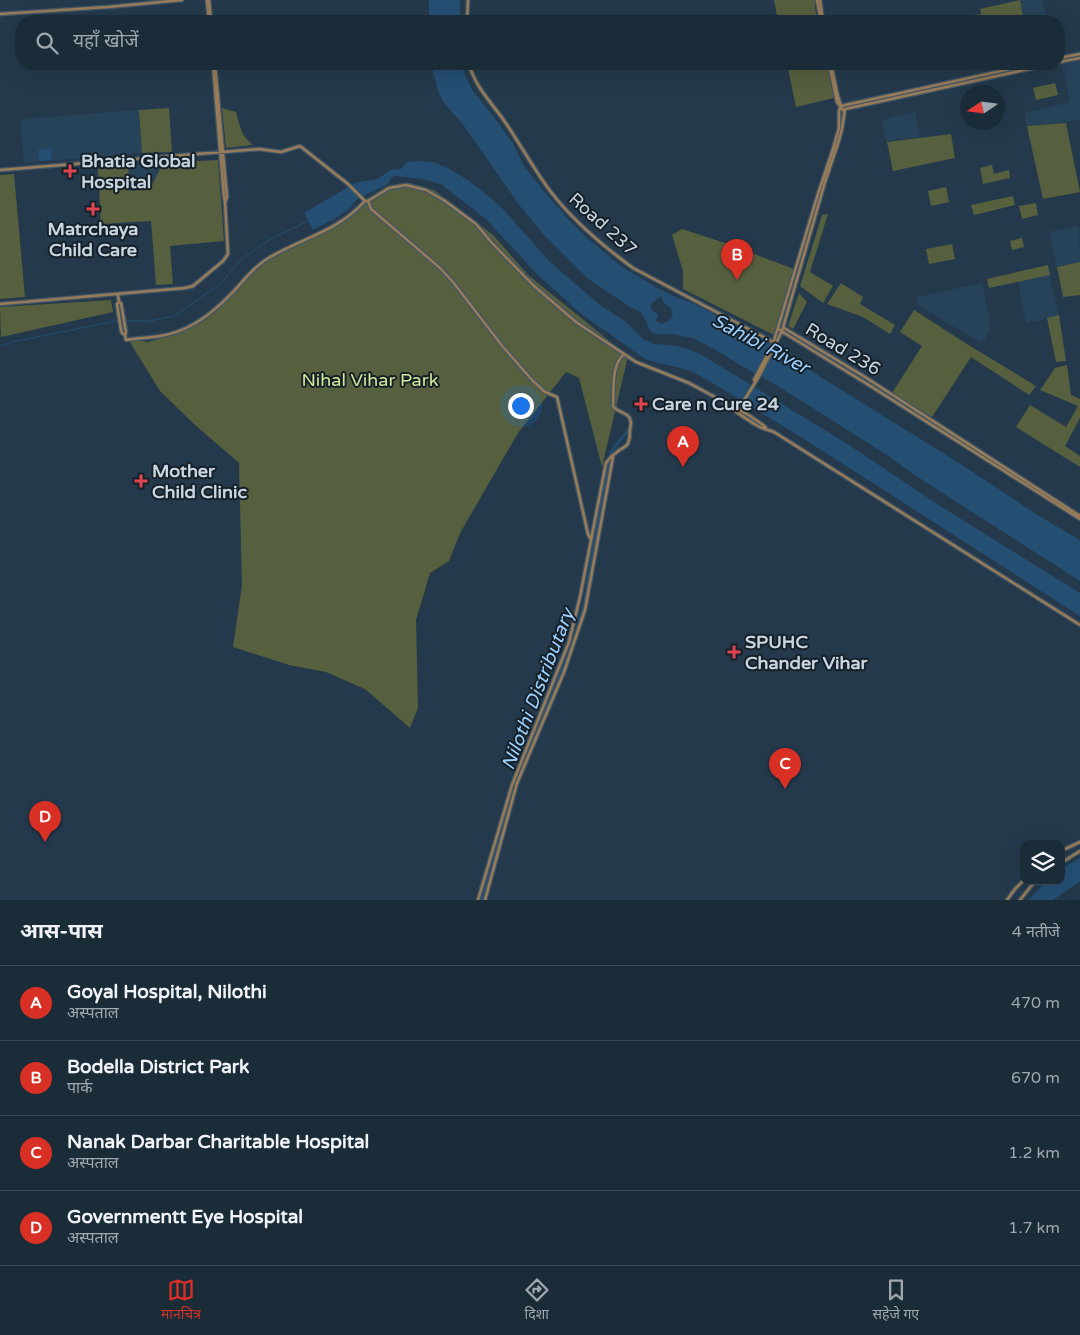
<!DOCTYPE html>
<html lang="hi">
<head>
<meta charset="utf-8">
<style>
  body { margin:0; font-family:"Varela Round","Noto Sans Devanagari",sans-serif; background:#243441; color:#f1f3f6 }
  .controls { position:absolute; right:15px; bottom:15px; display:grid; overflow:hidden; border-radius:10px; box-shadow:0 5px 20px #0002 }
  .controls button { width:45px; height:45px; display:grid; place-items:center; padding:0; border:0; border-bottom:1px solid #394853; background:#1b2c39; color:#f1f3f6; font:25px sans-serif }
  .compass { position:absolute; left:960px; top:85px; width:45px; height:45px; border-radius:50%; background:#1b2c39; box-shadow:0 5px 20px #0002; rotate:257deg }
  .you { position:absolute; left:520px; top:405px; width:18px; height:18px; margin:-12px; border:4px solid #fff; border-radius:50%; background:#1a73e8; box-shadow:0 0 0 8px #1a73e833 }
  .badge { display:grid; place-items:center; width:32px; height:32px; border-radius:50%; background:#d93025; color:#fff; font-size:16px; font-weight:700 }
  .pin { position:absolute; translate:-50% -41px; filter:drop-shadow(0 1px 2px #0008) }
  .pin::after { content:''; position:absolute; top:26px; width:18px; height:15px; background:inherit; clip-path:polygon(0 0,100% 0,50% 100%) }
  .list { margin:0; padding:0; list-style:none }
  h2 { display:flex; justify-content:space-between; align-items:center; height:65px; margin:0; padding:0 20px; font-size:21px }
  h2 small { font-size:16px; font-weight:400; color:#a0a7ae }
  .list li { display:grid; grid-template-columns:32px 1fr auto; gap:15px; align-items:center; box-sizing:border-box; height:75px; padding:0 20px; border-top:1px solid #394853 }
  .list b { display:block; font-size:19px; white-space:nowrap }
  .list p { margin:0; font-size:16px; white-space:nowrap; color:#a0a7ae }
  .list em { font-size:16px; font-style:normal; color:#a0a7ae }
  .icon { flex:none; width:28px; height:28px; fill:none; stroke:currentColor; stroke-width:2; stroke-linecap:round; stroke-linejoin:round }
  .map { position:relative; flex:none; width:1080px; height:900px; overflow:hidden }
  .search { position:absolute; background:#1b2c39; box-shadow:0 5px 20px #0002; left:15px; right:15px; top:15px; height:55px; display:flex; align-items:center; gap:12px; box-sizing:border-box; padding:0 18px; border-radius:20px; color:#a0a7ae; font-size:19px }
  .sheet { height:365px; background:#1b2c39 }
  nav { display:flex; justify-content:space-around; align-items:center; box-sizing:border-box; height:70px; border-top:1px solid #394853; background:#1b2c39; font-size:14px; color:#a0a7ae }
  nav a { display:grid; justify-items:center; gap:2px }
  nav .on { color:#d93025 }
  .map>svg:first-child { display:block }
</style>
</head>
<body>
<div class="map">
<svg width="1080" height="900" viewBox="0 0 1080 900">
  <rect width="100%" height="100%" fill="#243a4c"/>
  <path fill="#27435a" d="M1020,0H1042L1047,21H1024Z
    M56,16V21H29V18Z
    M1080,60V120L1027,126L1025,113L1070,102L1062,64Z
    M139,110L142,153L24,163L20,119Z
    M915,112L920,137L886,141L882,120Z
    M163,163L150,189L130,191L128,165Z
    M1079,226L1080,262L1057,267L1049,232Z
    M1049,274L1059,316L1026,323L1018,281Z
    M982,283L991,327L982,344L917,304L918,297Z"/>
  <path fill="#565f3e" d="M774,0H816L815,8L818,21H778Z
    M1020,0L1024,21H975L974,15L981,14L980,9Z
    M787,64H827L834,98L796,107Z
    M985,64H1017L986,70Z
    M1055,83L1058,95L1036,100L1033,88Z
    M169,108L172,152L142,153L139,110Z
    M222,108L236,112C240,126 241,136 253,145L226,148Z
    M1066,123L1080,192L1043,199L1027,126Z
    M951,134L955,158L893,171L887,142Z
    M218,160L224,241L170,246L173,284L156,285L151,221L101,224L98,169L128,165L130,191L150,189L163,163Z
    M992,165L994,174L1009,170L1010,178L983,184L980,168Z
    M14,174L25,297L0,299V175Z
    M412,184L434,190L466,214L494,236L528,275L628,356L602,467L579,378L566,372L518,433L460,533L449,561L430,573L416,620L418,708L410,728L365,689L326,672L289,665L233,647L242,585L239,463L194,424L160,391L128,339L148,342L168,336L202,319L261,261L282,249L319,235L369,200L397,185Z
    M946,187L949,202L931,206L928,191Z
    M1013,196L1015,205L974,215L971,205Z
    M1036,203L1038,215L1022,219L1019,206Z
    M828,214L810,272L833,286L823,303L800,286L822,215Z
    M682,229L725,243L794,269L774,335L683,289V271L672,235Z
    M1022,238L1024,247L1012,250L1010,241Z
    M952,244L955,259L929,264L926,249Z
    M1080,262V295L1063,297L1057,267Z
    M1048,265L1050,275L989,288L987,279Z
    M841,283L863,297L860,304L895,325L890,334L863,317L827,304Z
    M799,293L807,302L793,329L788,326Z
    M111,300L113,312L1,337L0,307Z
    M914,310L967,344L1036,386L1029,395L971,357L932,417L892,393L922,346L900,332Z
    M1059,315L1066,361L1056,362L1047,318Z
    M1067,365L1071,395L1080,399V418L1065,446L1080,456V467L1016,427L1030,405L1066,427L1078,406L1040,390L1055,368Z"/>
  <path fill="#244f73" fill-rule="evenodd" d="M429,0H460V21H429Z
    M431,64H462L464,73L473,91L497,121L512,142L524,166L548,196L570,221L586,237L622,267L659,289L678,298L692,303L775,346L795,361L962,465L1039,516L1080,540V581L916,476L887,455L854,434L773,383L740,365L721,353L693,338L672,334H656L650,331L646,321L641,312L630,307L587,278L544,235L520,206L462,123L444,103L438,91ZM661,296L663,302L671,308L673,316L669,320L662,324L656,321L658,315L652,310L650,305Z
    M51,148L52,159L39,161L38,150Z
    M418,161L432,162L446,167L466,179L481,190L502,208L551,263L600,305L626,322L643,339L654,344L677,346L690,350L702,355L846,443L937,504L1080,593V616L801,437L716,385L693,372L677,367L658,363L645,359L580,313L536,273L487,220L441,184L422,179L396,176L392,177L388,184L357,199L351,207L336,218L313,230L304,213L355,183L378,179L390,170L401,169L407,162Z
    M1080,858V881L1053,900H1029L1046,881H1061V869Z"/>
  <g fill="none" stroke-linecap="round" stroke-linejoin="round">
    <path stroke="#244f73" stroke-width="1" d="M0,346L12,342L116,321H150L174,316L219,285L242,259L269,240L308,221"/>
    <path stroke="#244f73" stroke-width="2.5" d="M573,642L584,605L592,556L611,452L628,430
      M519,774L570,650
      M482,900L516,782"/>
    <g stroke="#425667" stroke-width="5">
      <path id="minor" d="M207,0L209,21
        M209,0L211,21
        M817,0L821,21
        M820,0L823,21
        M0,14L108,7L182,0
        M467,21L468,0
        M1059,58L1080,54
        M1059,62L1080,58
        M215,64L226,187L227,197L225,202
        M469,64C475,87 492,103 505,122C521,145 534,170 551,192C574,222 603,246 633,268L775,343
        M829,64L837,102L844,111
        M831,64L838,97L841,106
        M0,170L259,149L281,152L300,146L348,184L365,201H368L389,188L406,185L426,190L445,201L476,224L492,243L534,286L576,322L636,362L689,383L750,416L763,425L766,428
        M368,201L371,209L440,268L453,282L503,347L533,381L545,392L557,397L588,534L591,540
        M118,295L119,302L121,303L126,332L125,335L126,340C137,338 149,338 160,336C189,332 212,314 231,294C243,282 252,268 267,259C301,238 336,233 365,201
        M119,302L117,304L121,330L122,333L125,335
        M0,304L185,288L193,286L223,261L228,254L225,202L224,197L213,64
        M784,328L865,377L1080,516
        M778,329L872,387L1080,519
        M754,380L773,344L818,194L834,146L839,128V111L841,106L1033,64
        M724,403L726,405C737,412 747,420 758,426C763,429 769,430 774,432L1080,625
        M746,413L741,410L740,407L758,378L782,331L825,182L839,140L842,129L845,109L1052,64
        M1061,851L1080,842
        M1061,863L1080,851
        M478,900L512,785L569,642L580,597L606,463C608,460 614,454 617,452C620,449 624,448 627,445C630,441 630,434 630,429C631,425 632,421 629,417C625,412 617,412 613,406C614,390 611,365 624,354
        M485,900L517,783L564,672L585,610L613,457
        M1007,900L1015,889L1024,880
        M1020,900L1032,885L1037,881"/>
    </g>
    <use href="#minor" stroke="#987b57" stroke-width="2.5"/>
  </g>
  <g fill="#e0444e" stroke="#162028" stroke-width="2">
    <path d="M67.5 163.5h5v5h5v5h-5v5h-5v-5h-5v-5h5z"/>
    <path d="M90.5 201.5h5v5h5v5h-5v5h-5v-5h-5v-5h5z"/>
    <path d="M638.5 396.5h5v5h5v5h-5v5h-5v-5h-5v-5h5z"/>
    <path d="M138.5 473.5h5v5h5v5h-5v5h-5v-5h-5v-5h5z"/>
    <path d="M731.5 644.5h5v5h5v5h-5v5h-5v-5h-5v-5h5z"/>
  </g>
  <g text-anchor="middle" stroke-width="4" stroke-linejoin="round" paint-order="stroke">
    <g font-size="18" font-weight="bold" fill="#c9d6e2" stroke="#162028" text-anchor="start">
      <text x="81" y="167">Bhatia Global<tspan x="81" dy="21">Hospital</tspan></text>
      <text x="93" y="235" text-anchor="middle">Matrchaya<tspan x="93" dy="21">Child Care</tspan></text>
      <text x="652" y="410">Care n Cure 24</text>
      <text x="152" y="477">Mother<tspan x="152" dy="21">Child Clinic</tspan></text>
      <text x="745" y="648">SPUHC<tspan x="745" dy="21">Chander Vihar</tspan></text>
    </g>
    <g font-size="18" fill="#c9d6e2" stroke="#162028">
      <text transform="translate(603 224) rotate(42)" y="6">Road 237</text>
      <text transform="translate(843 349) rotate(31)" y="6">Road 236</text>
    </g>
    <g font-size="18" fill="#d3e998" stroke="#162028">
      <text x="370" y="386">Nihal Vihar Park</text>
    </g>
    <g font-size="19" font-style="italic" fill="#9bcffe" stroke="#162028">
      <text transform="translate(761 343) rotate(28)" y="7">Sahibi River</text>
      <text transform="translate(537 689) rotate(-69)" y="7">Nilothi Distributary</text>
    </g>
  </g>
</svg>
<div class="controls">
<button><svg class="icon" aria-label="layers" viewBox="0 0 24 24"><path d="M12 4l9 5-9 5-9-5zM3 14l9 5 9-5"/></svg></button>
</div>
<svg class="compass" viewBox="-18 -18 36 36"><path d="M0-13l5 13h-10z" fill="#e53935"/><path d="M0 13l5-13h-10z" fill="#a0a7ae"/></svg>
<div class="you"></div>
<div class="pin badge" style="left:683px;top:467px">A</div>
<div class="pin badge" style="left:737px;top:280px">B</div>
<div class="pin badge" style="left:785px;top:789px">C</div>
<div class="pin badge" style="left:45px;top:842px">D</div>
<div class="search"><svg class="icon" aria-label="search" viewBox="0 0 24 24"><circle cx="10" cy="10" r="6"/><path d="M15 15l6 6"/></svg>यहाँ खोजें</div>
</div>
<section class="sheet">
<h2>आस-पास<small>4 नतीजे</small></h2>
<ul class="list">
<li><span class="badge">A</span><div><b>Goyal Hospital, Nilothi</b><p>अस्पताल</p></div><em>470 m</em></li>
<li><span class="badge">B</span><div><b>Bodella District Park</b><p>पार्क</p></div><em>670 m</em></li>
<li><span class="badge">C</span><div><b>Nanak Darbar Charitable Hospital</b><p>अस्पताल</p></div><em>1.2 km</em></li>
<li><span class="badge">D</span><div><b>Governmentt Eye Hospital</b><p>अस्पताल</p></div><em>1.7 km</em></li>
</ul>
</section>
<nav>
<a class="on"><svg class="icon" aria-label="map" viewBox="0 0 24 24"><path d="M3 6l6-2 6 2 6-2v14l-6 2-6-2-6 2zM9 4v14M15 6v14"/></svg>मानचित्र</a>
<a><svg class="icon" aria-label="directions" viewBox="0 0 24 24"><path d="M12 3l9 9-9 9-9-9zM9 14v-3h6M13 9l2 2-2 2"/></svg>दिशा</a>
<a><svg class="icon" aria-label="saved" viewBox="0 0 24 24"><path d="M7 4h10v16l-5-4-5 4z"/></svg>सहेजे गए</a>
</nav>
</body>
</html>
